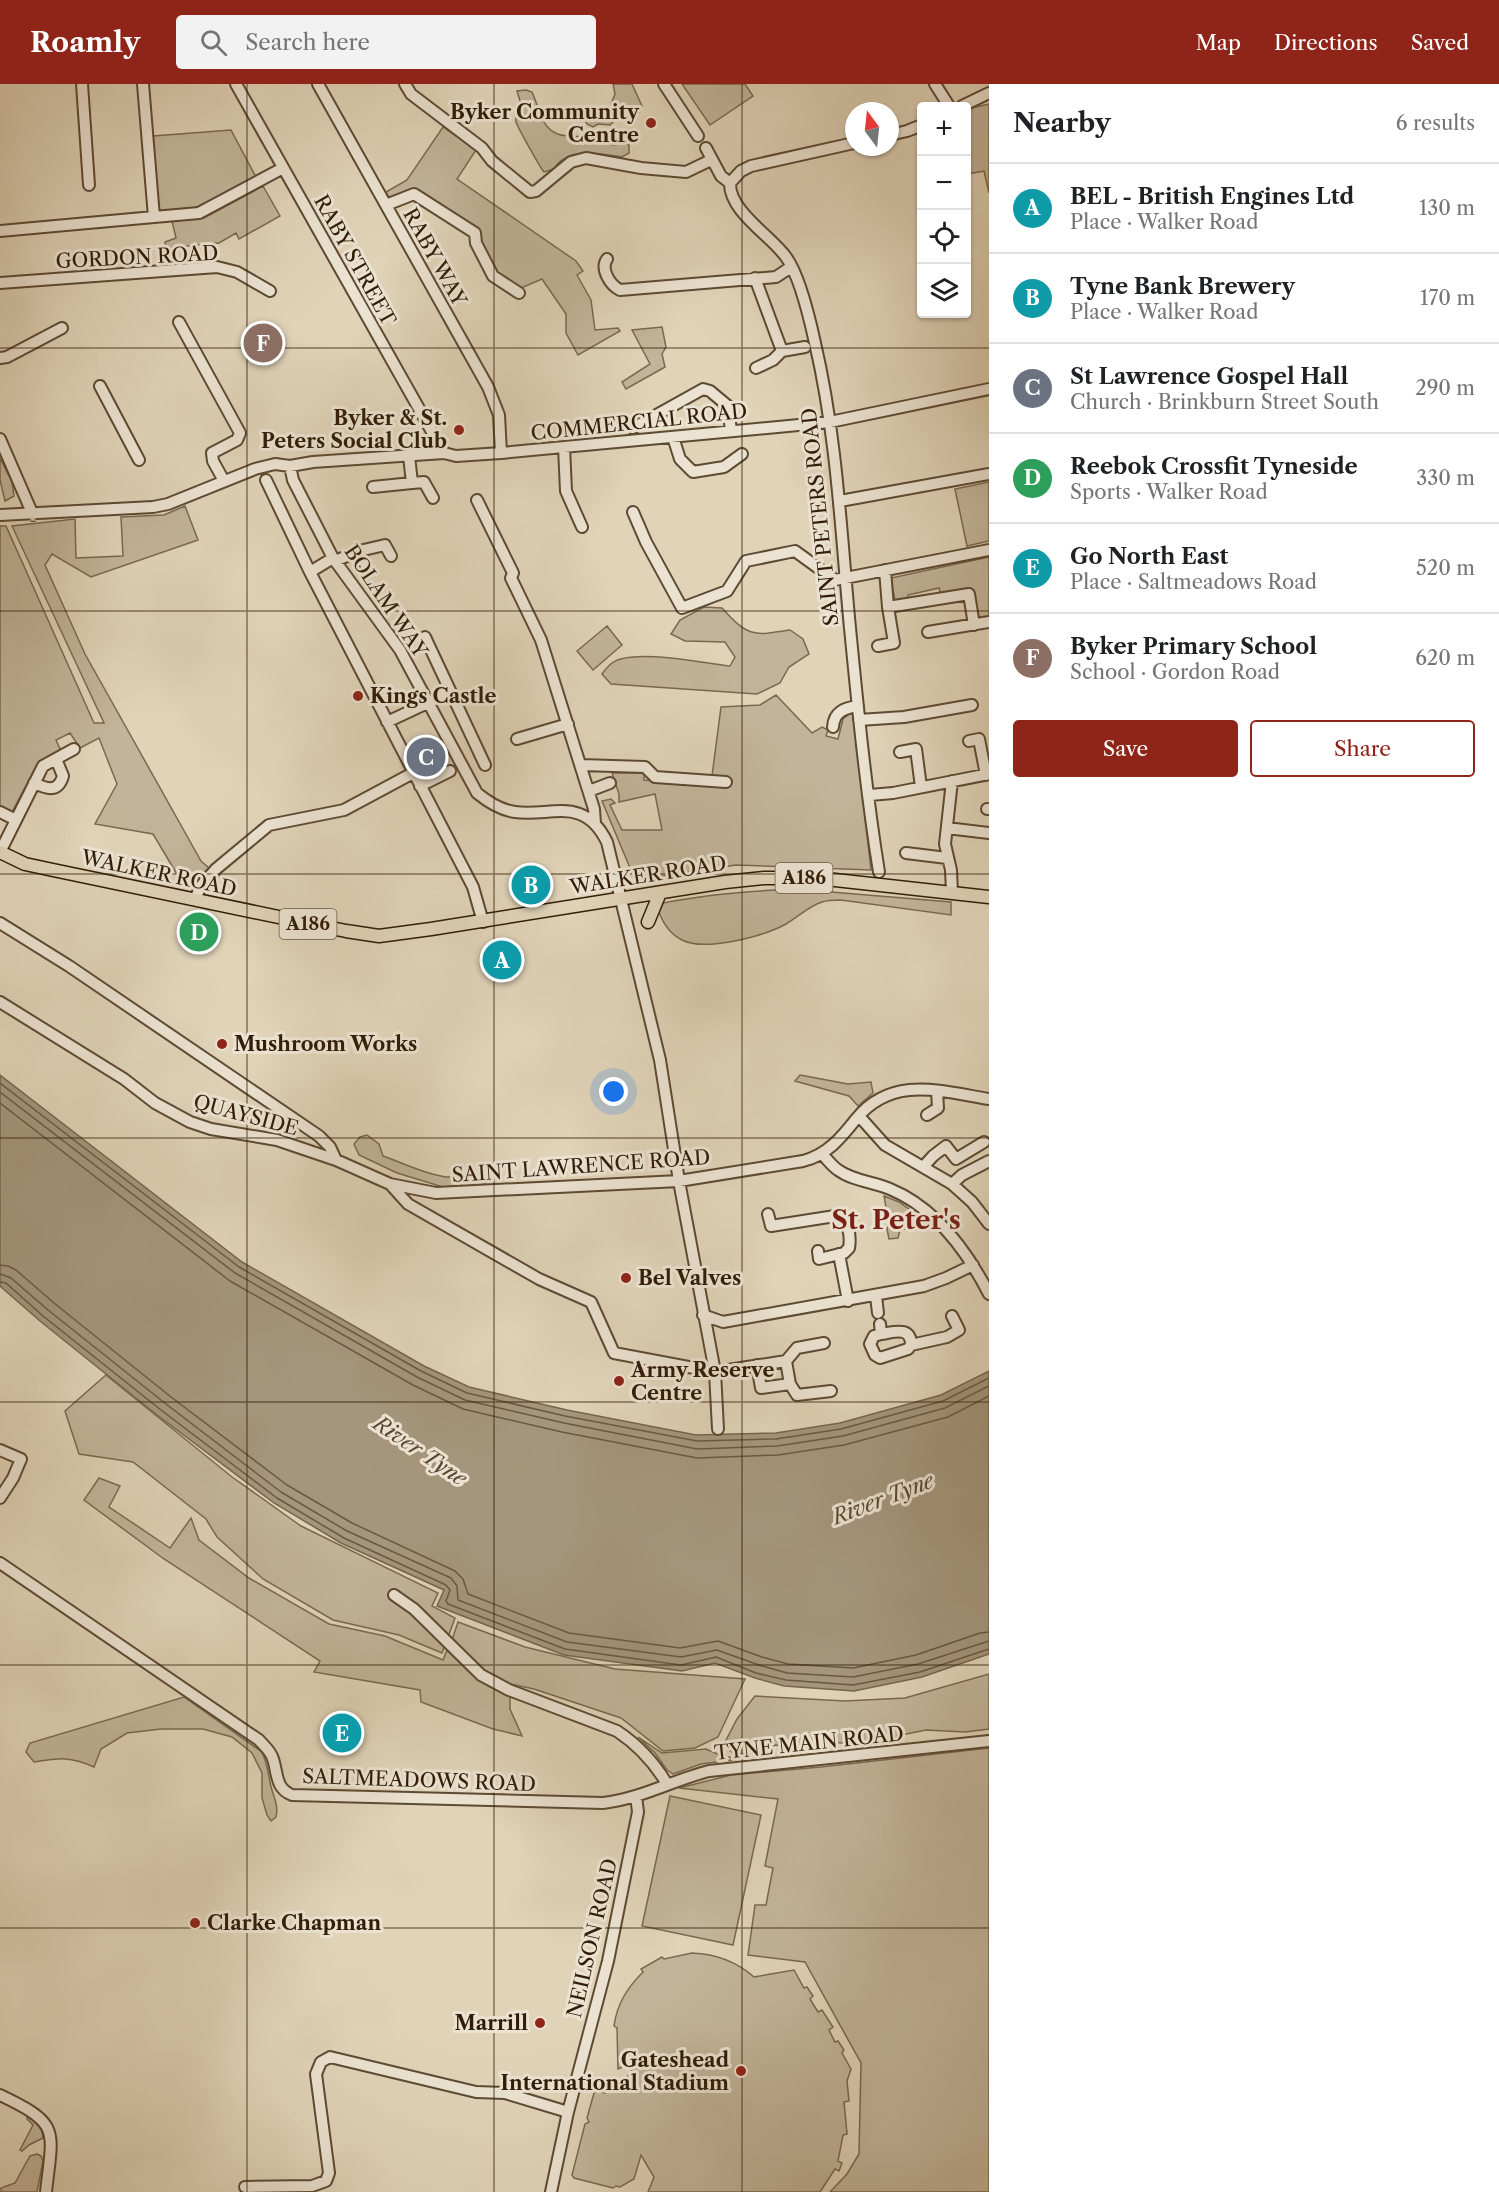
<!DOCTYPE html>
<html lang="en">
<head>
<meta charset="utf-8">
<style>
  body { margin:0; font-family:"Libre Caslon Text",serif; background:#f2f2f2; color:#202124 }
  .controls { position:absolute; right:18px; top:18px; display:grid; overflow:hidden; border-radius:6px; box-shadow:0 2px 4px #0004 }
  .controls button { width:54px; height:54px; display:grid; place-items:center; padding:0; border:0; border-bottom:2px solid #e0e0e0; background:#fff; color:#202124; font:30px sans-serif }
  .compass { position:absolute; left:845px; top:18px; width:54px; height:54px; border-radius:50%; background:#fff; box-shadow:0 2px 4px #0004; rotate:345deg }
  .you { position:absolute; left:614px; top:1008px; width:21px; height:21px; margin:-15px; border:4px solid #fff; border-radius:50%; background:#1a73e8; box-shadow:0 0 0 9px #1a73e833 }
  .badge { display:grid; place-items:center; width:39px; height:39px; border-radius:50%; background:#8f2418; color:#fff; font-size:20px; font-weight:700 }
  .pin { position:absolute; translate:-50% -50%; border:3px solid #fff; box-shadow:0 2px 6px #0006 }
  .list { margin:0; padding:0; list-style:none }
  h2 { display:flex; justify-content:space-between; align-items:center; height:78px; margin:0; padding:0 24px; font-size:26px }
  h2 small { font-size:20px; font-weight:400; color:#757577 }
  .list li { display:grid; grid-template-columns:39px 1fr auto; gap:18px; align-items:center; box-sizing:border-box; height:90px; padding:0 24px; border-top:2px solid #e0e0e0 }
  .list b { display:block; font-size:22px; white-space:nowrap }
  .list p { margin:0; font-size:20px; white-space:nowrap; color:#757577 }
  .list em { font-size:20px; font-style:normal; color:#757577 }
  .actions { display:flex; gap:12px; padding:18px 24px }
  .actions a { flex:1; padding:14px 0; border:2px solid #8f2418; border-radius:6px; text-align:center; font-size:21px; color:#8f2418 }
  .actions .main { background:#8f2418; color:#fff }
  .icon { flex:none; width:33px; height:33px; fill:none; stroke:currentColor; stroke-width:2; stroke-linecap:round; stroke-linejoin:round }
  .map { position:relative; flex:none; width:989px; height:2108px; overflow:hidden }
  header { display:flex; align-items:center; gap:36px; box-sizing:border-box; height:84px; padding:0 30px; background:#8f2418; color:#fff }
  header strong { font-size:28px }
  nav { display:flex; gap:33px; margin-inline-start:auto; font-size:21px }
  .search { width:420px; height:54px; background:#f2f2f2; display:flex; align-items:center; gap:15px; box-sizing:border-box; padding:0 21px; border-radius:6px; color:#757577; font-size:22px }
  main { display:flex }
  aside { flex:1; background:#fff }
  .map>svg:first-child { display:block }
</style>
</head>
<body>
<header>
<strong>Roamly</strong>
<div class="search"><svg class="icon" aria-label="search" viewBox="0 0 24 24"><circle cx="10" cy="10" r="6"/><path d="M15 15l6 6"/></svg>Search here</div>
<nav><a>Map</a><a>Directions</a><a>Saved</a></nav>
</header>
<main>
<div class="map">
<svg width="989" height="2108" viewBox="0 0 989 2108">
  <rect width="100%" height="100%" fill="#e0d3b8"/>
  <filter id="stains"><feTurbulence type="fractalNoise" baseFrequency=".00333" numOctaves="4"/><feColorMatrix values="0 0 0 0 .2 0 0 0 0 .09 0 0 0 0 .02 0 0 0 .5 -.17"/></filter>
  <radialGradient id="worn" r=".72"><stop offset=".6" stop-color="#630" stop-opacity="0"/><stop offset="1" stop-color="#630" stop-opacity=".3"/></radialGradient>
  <path fill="#c2b49a" stroke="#7a6850" stroke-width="1.5" d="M613,0H632L642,22L639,29C629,31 618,27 611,20L615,10Z
    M682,0H745L753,12L710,41Z
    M526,6L532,8C541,27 541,51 568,52C577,53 589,52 597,54C608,57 611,65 623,58L629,61V69L622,73C601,69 566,63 554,85L544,88C541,85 518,44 516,38C515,31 519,26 521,20L517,7Z
    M989,20V109L984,87L967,90L966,29L972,24Z
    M599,27L612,29L614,37L610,41L598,40L593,43L587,40L584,35L588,30Z
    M443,43L476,66L457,95L576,177L583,187L577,191L591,216L595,246L618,244L620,247L578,271L566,249V230L542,195L519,205C496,190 480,176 479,146L416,106L391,117L386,108L407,96Z
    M231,46L257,95L199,128L163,130L158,124L153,52Z
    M263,102L280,132L239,155L236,149L219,159L166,164L165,158L176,154L172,137L204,134Z
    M662,243L666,263L662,270L665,283L626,305L622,298L650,280L632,246Z
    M0,374L12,398L14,412L5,417L0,396Z
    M989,398V457L967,462L955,405Z
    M185,422L198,456L91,493L52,470L45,481L85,570L201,777L209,784L188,803L184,802L153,750L95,740L117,700L99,654L80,664L70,649L56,656L61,667L37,681L11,730L0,724V442H6L94,639H104L12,442L75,435L76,474L123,472L121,433L164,431Z
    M989,473V534L975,536L969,507L941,511L939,504L908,511V514L895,517L891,494Z
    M704,523L722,524C748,553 753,552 790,546L803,555L809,570L789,583L780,599L757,610L611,600L602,590C605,586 608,582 612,579C632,564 703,579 730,582L735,573L725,558L685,557L671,550L680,536Z
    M607,542L622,561L593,586L577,567Z
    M776,611L812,649L822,643L828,646L826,652L838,655L843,635L853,627L871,786L736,781L657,793L636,798L602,717L611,715L615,719L610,721L622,746H662L655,710L619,718V710L612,689H644V696L729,703V694L712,692L721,623L760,621Z
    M795,805L951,818V831L841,816C835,816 828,816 822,818C809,822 798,833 786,840C764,852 705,868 682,856C670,850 663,839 659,828L663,819C707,810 750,807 795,805Z
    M800,991L848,1000L871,998L873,1009L858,1022L849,1012L795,997Z
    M367,1051L379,1060L383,1072C403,1079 424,1090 446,1093C460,1094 474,1087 487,1094L485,1101L443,1103L397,1089L359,1071L354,1060L360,1053Z
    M884,1112L899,1118L916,1130L896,1137L888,1135Z
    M922,1134L926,1140L900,1146L898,1154L889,1155L887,1145L890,1139L899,1140Z
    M106,1291L232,1393L301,1442L438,1509L432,1522L455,1534L442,1569L399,1551L333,1536L263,1495L217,1453L206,1435L133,1378L79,1370L65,1327Z
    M99,1394L120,1402L109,1423L170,1464L191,1434L199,1456L249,1494L329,1540L385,1552L443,1576L447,1566L479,1592L510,1613V1625L522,1652L493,1645L421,1618L420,1606L314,1588L320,1577L164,1475L84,1416Z
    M458,1538L525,1563L615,1585L745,1595L718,1653L695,1664L663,1667L621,1634L534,1605L501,1598L477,1580L452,1556Z
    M989,1590V1645L965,1648L926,1646L857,1660L829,1658L796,1663L775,1661L762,1669L735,1670L723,1662L737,1635L755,1612L845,1617L905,1614Z
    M184,1613L262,1668C267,1679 268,1687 270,1698C272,1710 279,1720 276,1733L271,1737L267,1731L262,1714V1689L252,1669L232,1653L203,1645H161L127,1649L101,1665L94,1683C70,1672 59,1674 34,1678L26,1668L30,1659Z
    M638,1653L662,1669L706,1665L722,1672L741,1675L701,1680L673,1690L667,1686L655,1669Z
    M989,1664V2108H830L847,2090L859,2070L861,1979L805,1878L748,1871L755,1821H766L773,1784L765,1782L778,1715L679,1704L731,1691L821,1683Z
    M670,1712L761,1731L733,1861L642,1842Z
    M692,1869C716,1870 736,1877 754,1893L794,1886L804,1904L807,1903L813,1912L810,1915L818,1928L822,1926L833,1943L829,1946L835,1958L838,1957L844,1966L842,1969L851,1985L847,1997L849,2017L844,2018L847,2050L843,2051L838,2077L842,2079L839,2087L835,2085L820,2108H648L654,2093L641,2071L634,2095L620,2103L616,2102L613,2104L574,2094L572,2091L585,2040L589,2038L587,2034L594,2009L597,2007L605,2009L604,2006L633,1989L628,1981L618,1985L617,1944L614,1942C617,1920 627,1904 643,1888L641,1885L662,1873L664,1875Z
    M27,2030C36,2037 42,2042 43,2054L29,2061L22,2067L20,2066L33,2041L27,2035Z
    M37,2070L41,2072L43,2077L37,2108H1V2104L15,2099L30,2072Z"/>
  <path fill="#a4957c" stroke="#76654d" stroke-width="1.5" d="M0,991L242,1178L424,1282L469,1303L567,1326L696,1351L776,1349L840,1339L941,1311L989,1287V1570L922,1593L854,1607L784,1602L755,1594L715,1579L682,1587L564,1571L437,1522L444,1506L341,1459L274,1419L157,1331L40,1237L0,1202Z"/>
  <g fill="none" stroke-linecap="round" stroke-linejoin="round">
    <path stroke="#6a5942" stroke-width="1.5" d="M0,999L239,1183L421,1287L467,1309L565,1332L697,1357L776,1355L841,1345L943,1317L989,1294
      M0,1008L235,1189L417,1293L465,1316L564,1339L697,1365L777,1362L843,1352L945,1324L989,1302
      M0,1019L230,1197L413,1301L463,1325L562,1348L697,1374L778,1371L844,1361L948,1333L989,1312
      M0,1181L8,1182L16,1186L54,1219L171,1313L287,1401L352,1439L455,1487L463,1495L468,1510L569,1549L680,1564L718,1557L762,1573L788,1580L853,1584L916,1571L980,1549L989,1548
      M0,1190L11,1194L48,1226L166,1320L281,1408L347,1447L451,1494L457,1502L458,1516L567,1558L681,1573L717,1566L759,1581L787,1589L853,1593L918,1580L989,1557
      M0,1198L6,1199L43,1232L161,1326L277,1414L344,1454L446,1501L450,1506L446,1517L448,1520L565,1565L681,1581L716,1573L756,1589L786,1596L853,1601L920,1588L989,1565"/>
    <g stroke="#5d4a33" stroke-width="14">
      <path id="minor" d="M82,0L89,101
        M143,0L154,133L199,129L283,84
        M236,0L444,369
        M318,0L488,303L499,331L501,369
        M405,0L411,10L482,64L492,77L530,108L536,107L571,78L586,74L641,84L686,88L711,76
        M664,0L698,52
        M935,0L949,22
        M962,22L989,9
        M890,51L907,47L922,41
        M706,64L721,92L730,99
        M730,99C729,127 771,152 786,173C800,192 810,236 815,259C837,353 841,449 850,544C858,626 866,707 879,788
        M730,99L741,87L751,82L854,59
        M386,121L414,110L475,149L476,159L493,192L519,209
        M0,147L154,133
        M607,175C600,185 610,201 620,206L776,193L791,183
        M755,194L782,267
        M0,199L217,183L237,188L270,207
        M179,238L240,349L237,356L212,369L213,377L224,397
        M0,274L7,273L62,244
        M756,284L773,276L782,267L805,263
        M100,302L139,376
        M633,344L703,305L710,307L728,322L731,347
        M673,353L680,375L693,388L724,383L742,370
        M0,355L33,431
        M564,363L566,407L582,443
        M290,382L293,396L333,474L400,566L477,709C488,718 500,726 515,728C551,733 584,711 607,758L660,976L679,1097L715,1288L718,1345
        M266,396L310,488L473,803L483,838
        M412,399L424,398L433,414
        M373,403L412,399L409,372
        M477,416L513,489L511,494L541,556L594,725L595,740
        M840,417L989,390
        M633,428L646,458L682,524L727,507L746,477L795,467L835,496L989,466
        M0,431L153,423L168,420L255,385L275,380L290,382L313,378L444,369L456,372L501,369L830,338L989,305
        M359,467L366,482
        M335,477L359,467L385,461L391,472
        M885,486L888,523
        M310,488L333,474
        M928,548L989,538
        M425,553L485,681
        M878,562L894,559L888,523L969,510L974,541
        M859,636L904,633L972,621
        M387,638L451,608
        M833,643C834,628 844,624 858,622
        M517,655L568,640
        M969,657L979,655L986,691
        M900,668L916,665L921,703
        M581,681L645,683L655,693L726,698
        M952,697L945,760L951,786L952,809
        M34,699C47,705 58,709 63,692L56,675
        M420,702L450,687
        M589,707L610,699
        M870,711L893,709L989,690
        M987,725H989
        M0,728L16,736
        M947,744L989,749
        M0,768L43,682L74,665
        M906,769L947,774
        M195,815L201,802L216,785L269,741L344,726L413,689
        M0,839L69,882L319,1052L330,1063L336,1076
        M0,918L124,995L155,1019L190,1038L211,1045L277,1056L336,1076L390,1100L436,1109L679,1097L803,1077C827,1071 841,1054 856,1035C892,991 940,1007 989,1015
        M927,1031L938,1024L937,1007
        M859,1032L885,1061L952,1100L972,1118L989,1140
        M822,1070C827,1075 832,1082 838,1086C853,1097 874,1098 890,1105C936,1124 967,1167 989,1210
        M924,1082L933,1072L946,1062L956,1075L984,1058
        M390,1100L408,1120L539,1195L591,1218L614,1269L715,1288L786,1277L790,1300L761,1304L757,1281
        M952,1100L962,1091L989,1077
        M768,1130L771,1142L835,1132C849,1135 851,1152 849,1164L844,1169L819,1175L818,1167
        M839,1170L848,1217
        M876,1212L878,1229
        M703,1231L723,1238L924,1202L946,1194L973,1181
        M880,1240L881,1250C895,1248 911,1242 911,1261L908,1265L880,1274L875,1271L870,1260L874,1252L881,1250
        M911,1261L947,1253L959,1246L952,1232
        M786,1277L797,1264L824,1259
        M790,1300L797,1311L831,1307
        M0,1366L21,1375L13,1394L0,1414
        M0,1479L259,1656C264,1662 271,1667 273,1675C278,1690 275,1704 292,1711L603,1719C640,1715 673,1696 709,1687L989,1657
        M394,1511L414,1525L481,1591L509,1606L617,1647C638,1661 654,1678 667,1700
        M0,2011C61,2040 53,2045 46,2108
        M245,2103L312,2102L326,2097L329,2089L316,1990L321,1978L330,1973L476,2008L505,2009L568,2028
        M551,2108L568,2028L608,1877L638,1728L636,1712"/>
    </g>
    <g stroke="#311d07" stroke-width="15">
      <path id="major" d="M0,768L25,780L53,786L346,847L379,852L431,845L725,798L764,794H817L989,813
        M648,838L660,809"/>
    </g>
    <use href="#minor" stroke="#ebe2d1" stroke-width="10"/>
    <use href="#major" stroke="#e0d3b8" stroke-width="12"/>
  </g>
  <path fill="none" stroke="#311d07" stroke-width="1.5" stroke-opacity="0.55" d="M247,0V2108M494,0V2108M742,0V2108M0,264H989M0,527H989M0,790H989M0,1054H989M0,1318H989M0,1581H989M0,1844H989"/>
  <g fill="#8f2418" stroke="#ebe2d1" stroke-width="2">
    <circle cx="651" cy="39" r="6"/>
    <circle cx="459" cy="346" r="6"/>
    <circle cx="358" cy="612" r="6"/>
    <circle cx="222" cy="960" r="6"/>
    <circle cx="626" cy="1194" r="6"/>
    <circle cx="619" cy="1297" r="6"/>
    <circle cx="195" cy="1839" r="6"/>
    <circle cx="540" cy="1939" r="6"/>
    <circle cx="741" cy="1987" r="6"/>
  </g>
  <g text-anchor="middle" stroke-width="6" stroke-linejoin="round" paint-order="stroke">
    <g fill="#ebe2d1" stroke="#695844" stroke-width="1.5">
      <rect x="775.5" y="779" width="57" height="30" rx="4.5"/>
      <rect x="279.5" y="825" width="57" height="30" rx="4.5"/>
    </g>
    <g font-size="18" font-weight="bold" fill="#311d07">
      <text x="804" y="800">A186</text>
      <text x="308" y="846">A186</text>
    </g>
    <g font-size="20" font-weight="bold" fill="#311d07" stroke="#ebe2d1" text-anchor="start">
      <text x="639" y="35" text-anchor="end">Byker Community<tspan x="639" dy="23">Centre</tspan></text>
      <text x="447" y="341" text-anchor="end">Byker &amp; St.<tspan x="447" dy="23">Peters Social Club</tspan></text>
      <text x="370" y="619">Kings Castle</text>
      <text x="234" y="967">Mushroom Works</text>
      <text x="638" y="1201">Bel Valves</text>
      <text x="631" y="1293">Army Reserve<tspan x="631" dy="23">Centre</tspan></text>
      <text x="207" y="1846">Clarke Chapman</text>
      <text x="528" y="1946" text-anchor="end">Marrill</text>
      <text x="729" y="1983" text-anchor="end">Gateshead<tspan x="729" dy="23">International Stadium</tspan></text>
    </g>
    <g font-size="20" fill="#311d07" stroke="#ebe2d1">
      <text transform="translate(137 173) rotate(-3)" y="7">GORDON ROAD</text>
      <text transform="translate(435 173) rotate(61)" y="7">RABY WAY</text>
      <text transform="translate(355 176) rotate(61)" y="7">RABY STREET</text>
      <text transform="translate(639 338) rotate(-6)" y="7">COMMERCIAL ROAD</text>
      <text transform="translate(820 433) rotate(-96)" y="7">SAINT PETERS ROAD</text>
      <text transform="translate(386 517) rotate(56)" y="7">BOLAM WAY</text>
      <text transform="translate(159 789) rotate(12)" y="7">WALKER ROAD</text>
      <text transform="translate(648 791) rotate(-9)" y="7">WALKER ROAD</text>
      <text transform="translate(246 1031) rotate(15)" y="7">QUAYSIDE</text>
      <text transform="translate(581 1082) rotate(-4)" y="7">SAINT LAWRENCE ROAD</text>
      <text transform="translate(809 1659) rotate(-6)" y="7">TYNE MAIN ROAD</text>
      <text transform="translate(419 1696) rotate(2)" y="7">SALTMEADOWS ROAD</text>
      <text transform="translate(592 1854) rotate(-77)" y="7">NEILSON ROAD</text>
    </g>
    <g font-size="21" font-style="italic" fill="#594730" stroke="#ebe2d1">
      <text transform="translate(420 1367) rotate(34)" y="7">River Tyne</text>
      <text transform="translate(883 1415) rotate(-21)" y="7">River Tyne</text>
    </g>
    <g font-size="26" font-weight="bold" fill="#7a1f14" stroke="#ebe2d1">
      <text x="896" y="1145">St. Peter's</text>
    </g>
  </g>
  <rect width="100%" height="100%" filter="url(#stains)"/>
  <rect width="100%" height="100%" fill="url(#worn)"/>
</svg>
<div class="controls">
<button>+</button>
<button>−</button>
<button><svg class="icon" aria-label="locate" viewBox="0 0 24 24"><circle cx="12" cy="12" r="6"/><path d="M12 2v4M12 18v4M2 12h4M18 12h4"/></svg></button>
<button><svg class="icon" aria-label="layers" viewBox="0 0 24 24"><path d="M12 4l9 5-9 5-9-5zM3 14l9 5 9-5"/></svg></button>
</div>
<svg class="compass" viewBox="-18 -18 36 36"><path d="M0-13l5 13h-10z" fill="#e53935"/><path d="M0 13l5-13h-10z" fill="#757577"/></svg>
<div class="you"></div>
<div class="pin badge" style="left:502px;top:876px;background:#0f9aa8">A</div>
<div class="pin badge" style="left:531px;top:801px;background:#0f9aa8">B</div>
<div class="pin badge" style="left:426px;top:673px;background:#6b7280">C</div>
<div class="pin badge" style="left:199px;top:848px;background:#2e9e5b">D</div>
<div class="pin badge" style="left:342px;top:1649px;background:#0f9aa8">E</div>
<div class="pin badge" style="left:263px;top:259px;background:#8d6e63">F</div>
</div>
<aside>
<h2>Nearby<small>6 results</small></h2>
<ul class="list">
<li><span class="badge" style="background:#0f9aa8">A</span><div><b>BEL - British Engines Ltd</b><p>Place · Walker Road</p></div><em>130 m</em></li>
<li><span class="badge" style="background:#0f9aa8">B</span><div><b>Tyne Bank Brewery</b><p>Place · Walker Road</p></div><em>170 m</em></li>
<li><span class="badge" style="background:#6b7280">C</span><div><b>St Lawrence Gospel Hall</b><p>Church · Brinkburn Street South</p></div><em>290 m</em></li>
<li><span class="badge" style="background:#2e9e5b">D</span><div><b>Reebok Crossfit Tyneside</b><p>Sports · Walker Road</p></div><em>330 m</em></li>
<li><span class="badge" style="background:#0f9aa8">E</span><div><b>Go North East</b><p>Place · Saltmeadows Road</p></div><em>520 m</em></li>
<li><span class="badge" style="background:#8d6e63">F</span><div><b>Byker Primary School</b><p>School · Gordon Road</p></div><em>620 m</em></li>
</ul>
<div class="actions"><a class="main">Save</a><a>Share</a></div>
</aside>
</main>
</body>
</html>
